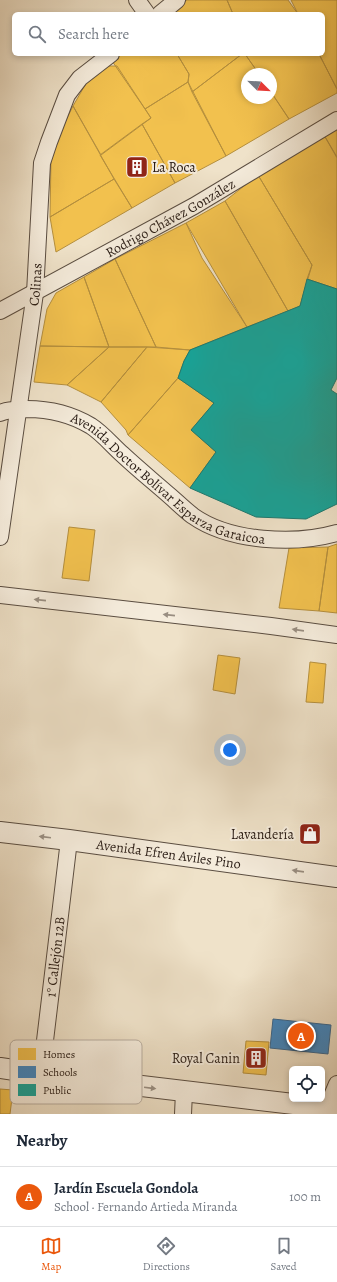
<!DOCTYPE html>
<html lang="en">
<head>
<meta charset="utf-8">
<style>
  body { margin:0; font-family:Alegreya,serif; background:#f2f2f3; color:#1f2937 }
  .controls { position:absolute; right:12px; bottom:12px; display:grid; overflow:hidden; border-radius:6px; box-shadow:0 2px 6px #0003 }
  .controls button { width:36px; height:36px; display:grid; place-items:center; padding:0; border:0; border-bottom:1px solid #e0e1e3; background:#fff; color:#1f2937; font:20px sans-serif }
  .compass { position:absolute; left:241px; top:68px; width:36px; height:36px; border-radius:50%; background:#fff; box-shadow:0 2px 6px #0003; rotate:114deg }
  .you { position:absolute; left:230px; top:750px; width:14px; height:14px; margin:-10px; border:3px solid #fff; border-radius:50%; background:#1a73e8; box-shadow:0 0 0 6px #1a73e833 }
  .badge { display:grid; place-items:center; width:26px; height:26px; border-radius:50%; background:#ea580c; color:#fff; font-size:13px; font-weight:700 }
  .pin { position:absolute; translate:-50% -50%; border:2px solid #fff; box-shadow:0 1px 4px #0006 }
  .list { margin:0; padding:0; list-style:none }
  h2 { display:flex; justify-content:space-between; align-items:center; height:52px; margin:0; padding:0 16px; font-size:17px }
  h2 small { font-size:13px; font-weight:400; color:#747a83 }
  .list li { display:grid; grid-template-columns:26px 1fr auto; gap:12px; align-items:center; box-sizing:border-box; height:60px; padding:0 16px; border-top:1px solid #e0e1e3 }
  .list b { display:block; font-size:15px; white-space:nowrap }
  .list p { margin:0; font-size:13px; white-space:nowrap; color:#747a83 }
  .list em { font-size:13px; font-style:normal; color:#747a83 }
  .icon { flex:none; width:22px; height:22px; fill:none; stroke:currentColor; stroke-width:2; stroke-linecap:round; stroke-linejoin:round }
  .map { position:relative; flex:none; width:337px; height:1114px; overflow:hidden }
  .search { position:absolute; background:#fff; box-shadow:0 2px 6px #0003; left:12px; right:12px; top:12px; height:44px; display:flex; align-items:center; gap:10px; box-sizing:border-box; padding:0 14px; border-radius:6px; color:#747a83; font-size:15px }
  .sheet { height:112px; background:#fff }
  nav { display:flex; justify-content:space-around; align-items:center; box-sizing:border-box; height:56px; border-top:1px solid #e0e1e3; background:#fff; font-size:11px; color:#747a83 }
  nav a { display:grid; justify-items:center; gap:2px }
  nav .on { color:#ea580c }
  .map>svg:first-child { display:block }
</style>
</head>
<body>
<div class="map">
<svg width="337" height="1114" viewBox="0 0 337 1114">
  <rect width="100%" height="100%" fill="#efe2c9"/>
  <filter id="stains"><feTurbulence type="fractalNoise" baseFrequency=".005" numOctaves="4"/><feColorMatrix values="0 0 0 0 .2 0 0 0 0 .09 0 0 0 0 .02 0 0 0 .5 -.17"/></filter>
  <radialGradient id="worn" r=".72"><stop offset=".6" stop-color="#630" stop-opacity="0"/><stop offset="1" stop-color="#630" stop-opacity=".3"/></radialGradient>
  <path fill="#f2c14e" stroke="#b58f3d" d="M187,0H227L233,14H170Z
    M227,0H288L298,14H233Z
    M291,0H337V89L319,54H323V14H298Z
    M121,54H177L189,74L188,82L145,109L112,61Z
    M177,54H242L192,92L188,82L189,74Z
    M242,54H245L259,74H247V98H271V92L289,119L226,156L192,92Z
    M245,54H319L337,89V93L289,119L271,92V74H259Z
    M108,66H117L151,118L101,155L73,106L88,80Z
    M188,82L226,156L175,183L142,124L151,118L145,109Z
    M73,106L114,179L50,217L51,159L56,140Z
    M142,124L175,183L132,208L100,155Z
    M337,128V157L324,135Z
    M324,135L337,158V289L307,279L312,265L258,175Z
    M258,175L312,265L300,306L288,311L225,201Z
    M114,179L132,208L56,252L50,217Z
    M225,201L288,311L247,327L186,223Z
    M186,223L202,258L247,327L190,350L156,347L115,259Z
    M115,259L156,347H109L84,277Z
    M84,277L109,347L40,346L47,309L56,293Z
    M40,346L109,347L67,385L34,382Z
    M109,347H147L101,402L67,385Z
    M147,347L190,350L184,361L178,378L128,435L126,430L101,402Z
    M178,378L214,403L191,430L216,452L190,488L128,435Z
    M69,527L95,530L89,581L62,578Z
    M337,544V613L319,611L328,547Z
    M328,547L319,611L279,608L289,548Z
    M218,655L240,658L235,694L213,690Z
    M310,662L326,664L323,703L306,702Z
    M246,1041L269,1042L266,1075L243,1073Z
    M0,1089L13,1090L10,1114H0Z"/>
  <path fill="#3f88c5" stroke="#386790" d="M273,1019L331,1025L328,1054L270,1048Z"/>
  <path fill="#17a398" stroke="#1c7a70" d="M307,279L337,289V378L331,390L337,394V504L306,519L256,517L190,488L216,452L191,430L214,403L178,378L184,361L190,350L300,306Z"/>
  <g fill="none" stroke-linecap="round" stroke-linejoin="round">
    <g stroke="#5a4d41" stroke-width="18">
      <g id="minor">
        <path d="M137,0L147,14"/>
        <path d="M160,14L177,0"/>
        <path id="s1" d="M0,311L194,206L337,120"/>
        <path id="s2" d="M0,413C9,409 18,410 27,409C50,409 71,414 91,426C102,433 112,445 122,454C138,469 154,482 170,496C178,503 185,510 193,516C230,542 295,545 337,533"/>
        <path id="s3" d="M0,537L35,293L42,163L49,142L67,95L80,78L111,54"/>
        <path d="M0,595L271,626L337,635"/>
        <path id="s4" d="M41,1074L69,840"/>
        <path d="M327,1108L337,1084"/>
        <path d="M183,1114L184,1092"/>
      </g>
    </g>
    <g stroke="#5a4d41" stroke-width="22">
      <g id="tertiary">
        <path id="s5" d="M0,832L69,840L337,877"/>
        <path d="M0,1068L41,1074L327,1108L337,1113"/>
      </g>
    </g>
    <use href="#minor" stroke="#f5ecdc" stroke-width="16"/>
    <use href="#tertiary" stroke="#f5ecdc" stroke-width="20"/>
  </g>
  <defs><path id="oneway-solid" d="M-6-.8H1V-3.2L6.5 0L1 3.2V.8H-6Z"/></defs>
  <g fill="#998e82">
    <use href="#oneway-solid" transform="translate(40 600) rotate(-174)"/>
    <use href="#oneway-solid" transform="translate(169 615) rotate(-174)"/>
    <use href="#oneway-solid" transform="translate(298 630) rotate(-172)"/>
    <use href="#oneway-solid" transform="translate(45 837) rotate(-173)"/>
    <use href="#oneway-solid" transform="translate(298 871) rotate(-172)"/>
    <use href="#oneway-solid" transform="translate(150 1088) rotate(7)"/>
  </g>
  <defs>
    <g id="building-square" transform="scale(1.15)"><rect x="-9" y="-9" width="18" height="18" rx="4" fill="#8f2418" stroke="#f5ecdc"/><path d="M-4-6H4V6H1V3H-1V6H-4ZM-2.5-4.3h1.7v1.8h-1.7ZM.8-4.3h1.7v1.8H.8ZM-2.5-1h1.7V.8h-1.7ZM.8-1h1.7V.8H.8Z" fill="#fff"/></g>
    <g id="shop-square" transform="scale(1.15)"><rect x="-9" y="-9" width="18" height="18" rx="4" fill="#8f2418" stroke="#f5ecdc"/><path d="M-5-2.5h2.3a2.7 3.5 0 0 1 5.4 0H5L5.5 6h-11ZM-1.5-2.5h3a1.5 2.3 0 0 0-3 0Z" fill="#fff"/></g>
  </defs>
  <g fill-rule="evenodd">
    <use href="#building-square" x="137" y="167"/>
    <use href="#shop-square" x="310" y="834"/>
    <use href="#building-square" x="256" y="1058"/>
  </g>
  <g text-anchor="middle" stroke-width="4" stroke-linejoin="round" paint-order="stroke">
    <g font-size="14" fill="#281b14" stroke="#f5ecdc" text-anchor="end">
      <text x="152" y="172" text-anchor="start">La Roca</text>
      <text x="294" y="839">Lavandería</text>
      <text x="240" y="1063">Royal Canin</text>
    </g>
    <g font-size="14" fill="#281b14" stroke="#f5ecdc">
      <text dy="5" stroke="none"><textPath href="#s1" startOffset="194">Rodrigo Chávez González</textPath></text>
      <text dy="5" stroke="none"><textPath href="#s3" startOffset="255">Colinas</textPath></text>
      <text dy="5" stroke="none"><textPath href="#s2" startOffset="190">Avenida Doctor Bolívar Esparza Garaicoa</textPath></text>
      <text dy="5" stroke="none"><textPath href="#s5" startOffset="170">Avenida Efren Aviles Pino</textPath></text>
      <text dy="5" stroke="none"><textPath href="#s4" startOffset="118">1° Callejón 12B</textPath></text>
    </g>
  </g>
  <rect x="10" y="1040" width="132" height="64" rx="6" fill="#f5ecdc" stroke="#b8ada0" stroke-width="1"/>
  <rect x="18" y="1048" width="18" height="12" fill="#f2c14e"/>
  <rect x="18" y="1066" width="18" height="12" fill="#3f88c5"/>
  <rect x="18" y="1084" width="18" height="12" fill="#17a398"/>
  <g font-size="11" fill="#281b14">
    <text x="43" y="1058">Homes</text>
    <text x="43" y="1076">Schools</text>
    <text x="43" y="1094">Public</text>
  </g>
  <rect width="100%" height="100%" filter="url(#stains)"/>
  <rect width="100%" height="100%" fill="url(#worn)"/>
</svg>
<div class="controls">
<button><svg class="icon" aria-label="locate" viewBox="0 0 24 24"><circle cx="12" cy="12" r="6"/><path d="M12 2v4M12 18v4M2 12h4M18 12h4"/></svg></button>
</div>
<svg class="compass" viewBox="-18 -18 36 36"><path d="M0-13l5 13h-10z" fill="#e53935"/><path d="M0 13l5-13h-10z" fill="#747a83"/></svg>
<div class="you"></div>
<div class="pin badge" style="left:301px;top:1036px">A</div>
<div class="search"><svg class="icon" aria-label="search" viewBox="0 0 24 24"><circle cx="10" cy="10" r="6"/><path d="M15 15l6 6"/></svg>Search here</div>
</div>
<section class="sheet">
<h2>Nearby<small></small></h2>
<ul class="list">
<li><span class="badge">A</span><div><b>Jardín Escuela Gondola</b><p>School · Fernando Artieda Miranda</p></div><em>100 m</em></li>
</ul>
</section>
<nav>
<a class="on"><svg class="icon" aria-label="map" viewBox="0 0 24 24"><path d="M3 6l6-2 6 2 6-2v14l-6 2-6-2-6 2zM9 4v14M15 6v14"/></svg>Map</a>
<a><svg class="icon" aria-label="directions" viewBox="0 0 24 24"><path d="M12 3l9 9-9 9-9-9zM9 14v-3h6M13 9l2 2-2 2"/></svg>Directions</a>
<a><svg class="icon" aria-label="saved" viewBox="0 0 24 24"><path d="M7 4h10v16l-5-4-5 4z"/></svg>Saved</a>
</nav>
</body>
</html>
